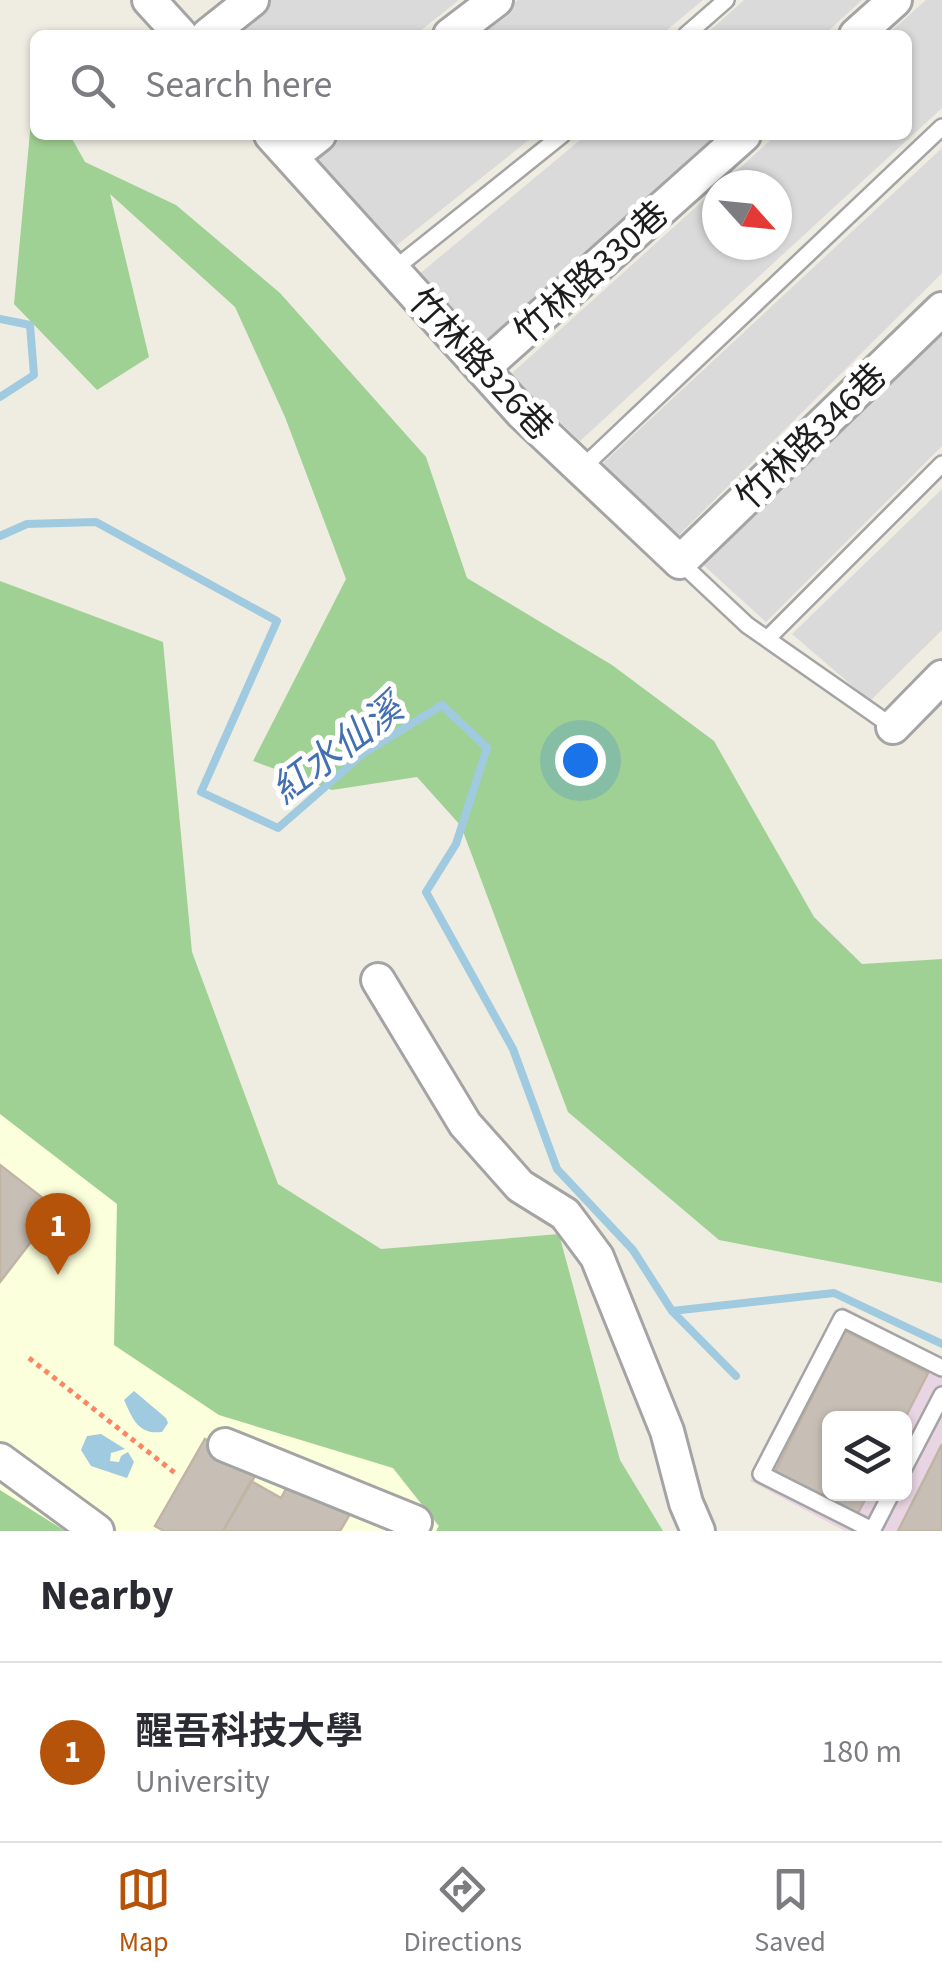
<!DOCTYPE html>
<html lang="en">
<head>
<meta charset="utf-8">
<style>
  body { margin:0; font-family:"Source Sans 3","Noto Sans TC",sans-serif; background:#f7f7f7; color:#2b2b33 }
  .controls { position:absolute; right:30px; bottom:30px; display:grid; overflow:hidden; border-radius:15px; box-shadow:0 2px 8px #0004 }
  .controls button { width:90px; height:90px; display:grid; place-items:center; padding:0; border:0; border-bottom:2px solid #e1e1e2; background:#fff; color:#2b2b33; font:50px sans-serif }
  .compass { position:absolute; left:702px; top:170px; width:90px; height:90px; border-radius:50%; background:#fff; box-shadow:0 2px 8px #0004; rotate:117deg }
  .you { position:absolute; left:580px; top:760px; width:35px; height:35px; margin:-25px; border:8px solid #fff; border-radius:50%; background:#1a73e8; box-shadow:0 0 0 15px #1a73e833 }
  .badge { display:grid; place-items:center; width:65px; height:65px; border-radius:50%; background:#b45309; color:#fff; font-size:32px; font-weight:700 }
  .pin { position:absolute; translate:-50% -82px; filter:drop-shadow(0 2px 5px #0008) }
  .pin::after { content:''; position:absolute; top:52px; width:35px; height:30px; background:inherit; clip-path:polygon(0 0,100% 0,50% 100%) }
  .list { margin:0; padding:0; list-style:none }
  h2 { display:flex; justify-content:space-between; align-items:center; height:130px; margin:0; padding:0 40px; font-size:42px }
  h2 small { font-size:32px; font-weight:400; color:#7c7c81 }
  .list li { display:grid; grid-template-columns:65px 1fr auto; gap:30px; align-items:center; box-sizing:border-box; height:180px; padding:0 40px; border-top:2px solid #e1e1e2 }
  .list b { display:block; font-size:38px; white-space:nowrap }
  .list p { margin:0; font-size:32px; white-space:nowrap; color:#7c7c81 }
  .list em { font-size:32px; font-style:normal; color:#7c7c81 }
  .icon { flex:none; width:55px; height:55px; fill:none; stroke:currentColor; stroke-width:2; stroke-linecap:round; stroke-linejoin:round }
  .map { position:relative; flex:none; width:942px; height:1531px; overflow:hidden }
  .search { position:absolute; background:#fff; box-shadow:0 2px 8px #0004; left:30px; right:30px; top:30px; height:110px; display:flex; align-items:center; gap:25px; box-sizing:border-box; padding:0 35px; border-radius:15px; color:#7c7c81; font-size:38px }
  .sheet { height:310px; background:#fff }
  nav { display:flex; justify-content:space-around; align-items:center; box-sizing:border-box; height:140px; border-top:2px solid #e1e1e2; background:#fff; font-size:28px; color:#7c7c81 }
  nav a { display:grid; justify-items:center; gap:5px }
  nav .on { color:#b45309 }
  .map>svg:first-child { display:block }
</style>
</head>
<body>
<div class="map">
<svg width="942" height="1531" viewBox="0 0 942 1531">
  <rect width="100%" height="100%" fill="#efece2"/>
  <path fill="#dbdada" d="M267,0H459L415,35H222Z
    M518,0H703L661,35H473Z
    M744,0H862L824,35H705Z
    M926,0H942V108L580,441L510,375L717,188V245H777V185H721L776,135H907V35H887Z
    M344,135H535L392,249L311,160Z
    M586,135H715L481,349L417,276Z
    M942,148V273L674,540L601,465Z
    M942,329V446L766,622L699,561Z
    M942,489V630L870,701L792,634Z"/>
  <path fill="#e8d4e2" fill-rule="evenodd" d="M842,1306L942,1357V1531H845L750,1481ZM830,1418H904V1494H830Z"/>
  <path fill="#fbffdb" d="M0,1114L118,1204L115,1345L219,1415L393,1468L438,1527L436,1531H65L0,1490Z"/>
  <path fill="#a0d194" d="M35,78V135H70L85,162L176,205L280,293L426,457L467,578L612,665L714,741L814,917L862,964L942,959V1283L719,1240L568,1112L461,826L417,777L332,790L253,761L346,579L285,417L235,307L110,194L149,357L97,390L14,304Z
    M0,581L163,642L192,952L278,1184L381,1249L559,1234L620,1460L663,1531H436L439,1526L393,1468L219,1415L114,1345L117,1204L0,1114Z
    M0,1490L65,1531H0Z"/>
  <path fill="#a0cadf" d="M134,1391L166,1418L168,1423L162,1432C138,1435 133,1419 124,1400Z
    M101,1434L125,1449L111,1453L110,1461L119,1462L121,1456L128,1452L134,1462L127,1478L91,1466L81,1450L87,1436Z"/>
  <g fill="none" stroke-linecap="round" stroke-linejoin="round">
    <path stroke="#a0cadf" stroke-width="8" d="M0,319L30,325L34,375L0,397
      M0,536L27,524L96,522L277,621L201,792L278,828L364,753L442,705L487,748L456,844L426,892L513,1049L557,1169L633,1250L672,1311L736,1376
      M672,1311L834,1293L942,1344"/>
  </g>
  <path fill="#c7bfb5" stroke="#c1b4a4" stroke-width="2.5" d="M0,1165L44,1199L28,1221L40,1230L0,1282Z
    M845,1331L928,1373L904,1420L830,1418V1494H868L858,1513L775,1472Z
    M205,1439L259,1469L223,1531H164L155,1526Z
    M942,1444V1531H898Z
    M291,1480L350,1514L340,1531H223L251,1481L281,1498Z"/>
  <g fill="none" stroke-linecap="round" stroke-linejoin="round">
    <g stroke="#a4a4a4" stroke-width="20">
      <path id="lane" d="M686,35L726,0
        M393,270L562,135
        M581,469L942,127
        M680,562L747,625L893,727
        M767,639L942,464
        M904,1468L942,1395
        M872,1530L761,1474L842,1318L942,1368
        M872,1531L891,1494"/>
    </g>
    <g stroke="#a4a4a4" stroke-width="38">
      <path id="street" d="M149,0L181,35
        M208,35L252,0
        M450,35L496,0
        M856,35L895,0
        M271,135L522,413L680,562L942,309
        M291,157L319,135
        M482,369L744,135
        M893,727L942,677
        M378,980L465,1124L520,1186L565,1214L597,1257L667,1431L686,1503L698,1531
        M225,1445L415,1522L409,1531
        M0,1460L97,1531"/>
    </g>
    <path stroke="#ff8463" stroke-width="5" stroke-dasharray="5 5" stroke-linecap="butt" d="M29,1358L175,1473"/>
    <use href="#lane" stroke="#fff" stroke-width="15"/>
    <use href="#street" stroke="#fff" stroke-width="32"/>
  </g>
  <g text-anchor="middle" stroke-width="10" stroke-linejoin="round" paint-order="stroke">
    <g font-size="35" fill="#1d1d1d" stroke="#fff">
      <text transform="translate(591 272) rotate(-42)" y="12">竹林路330巷</text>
      <text transform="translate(481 364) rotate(47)" y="12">竹林路326巷</text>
      <text transform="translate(811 436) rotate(-44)" y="12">竹林路346巷</text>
    </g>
    <g font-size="38" font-style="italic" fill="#4470b2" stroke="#fff">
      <text transform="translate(337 749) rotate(-37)" y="13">紅水仙溪</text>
    </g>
  </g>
</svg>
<div class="controls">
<button><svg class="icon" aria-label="layers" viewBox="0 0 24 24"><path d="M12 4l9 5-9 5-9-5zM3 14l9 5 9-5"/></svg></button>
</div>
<svg class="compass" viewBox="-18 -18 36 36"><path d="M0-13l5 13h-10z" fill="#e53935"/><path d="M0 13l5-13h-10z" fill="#7c7c81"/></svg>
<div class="you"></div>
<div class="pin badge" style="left:58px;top:1275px">1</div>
<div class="search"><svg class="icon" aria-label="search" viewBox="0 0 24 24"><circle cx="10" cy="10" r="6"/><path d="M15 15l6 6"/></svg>Search here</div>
</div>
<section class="sheet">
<h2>Nearby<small></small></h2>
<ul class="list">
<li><span class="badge">1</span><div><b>醒吾科技大學</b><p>University</p></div><em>180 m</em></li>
</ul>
</section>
<nav>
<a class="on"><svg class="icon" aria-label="map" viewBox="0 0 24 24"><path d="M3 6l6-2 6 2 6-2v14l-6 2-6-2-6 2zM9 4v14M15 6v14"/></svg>Map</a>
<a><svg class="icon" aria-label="directions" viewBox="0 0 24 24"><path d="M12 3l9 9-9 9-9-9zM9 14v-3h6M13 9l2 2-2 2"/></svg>Directions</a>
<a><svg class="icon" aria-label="saved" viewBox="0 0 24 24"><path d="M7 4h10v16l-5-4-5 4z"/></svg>Saved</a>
</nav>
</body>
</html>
